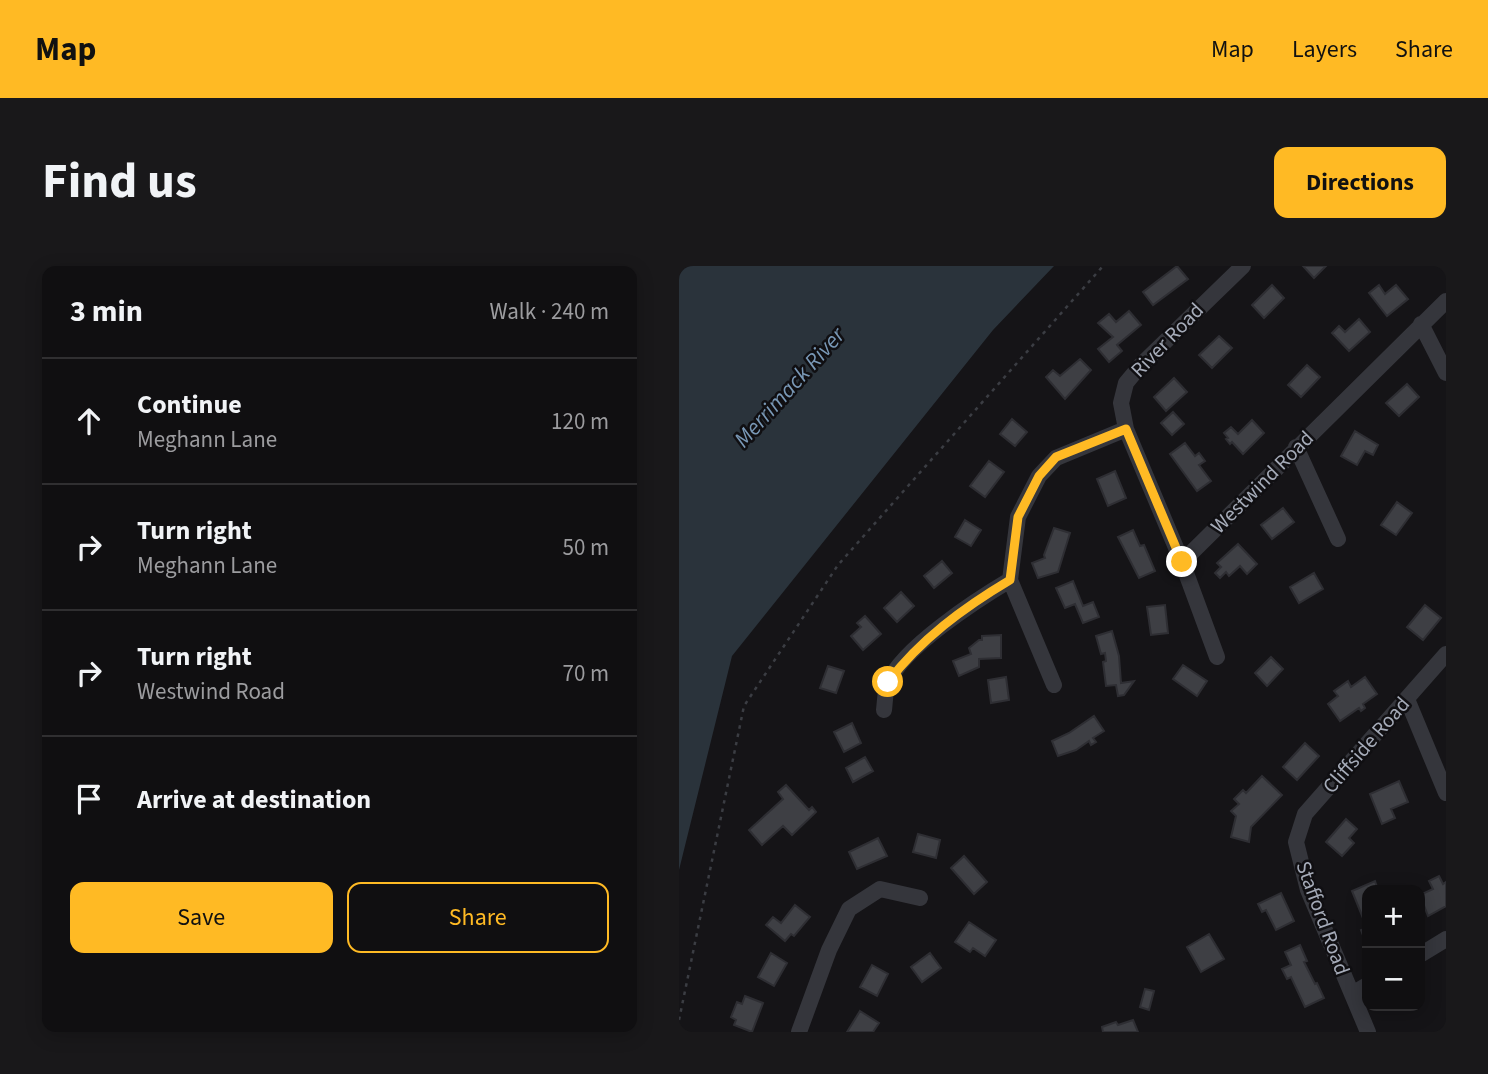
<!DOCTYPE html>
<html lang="en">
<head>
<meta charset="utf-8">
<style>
  body { margin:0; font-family:"Source Sans 3",sans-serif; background:#19181a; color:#f1f3f6 }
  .controls { position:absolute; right:21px; bottom:21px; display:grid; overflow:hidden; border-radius:14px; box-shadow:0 4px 18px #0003 }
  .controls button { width:63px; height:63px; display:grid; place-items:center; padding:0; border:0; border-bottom:2px solid #302f31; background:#100f11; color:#f1f3f6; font:35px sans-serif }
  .stop { position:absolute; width:21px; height:21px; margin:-16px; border:5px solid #ffba24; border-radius:50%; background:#fff }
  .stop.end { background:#ffba24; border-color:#fff; box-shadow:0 2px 7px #0008 }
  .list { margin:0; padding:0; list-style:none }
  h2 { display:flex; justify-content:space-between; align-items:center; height:91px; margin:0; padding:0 28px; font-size:30px }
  h2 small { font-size:23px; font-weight:400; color:#9c9c9f }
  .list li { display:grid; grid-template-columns:46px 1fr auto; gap:21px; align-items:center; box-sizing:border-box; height:126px; padding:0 28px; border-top:2px solid #302f31 }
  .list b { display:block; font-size:26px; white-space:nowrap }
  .list p { margin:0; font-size:23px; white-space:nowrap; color:#9c9c9f }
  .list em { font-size:23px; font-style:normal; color:#9c9c9f }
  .actions { display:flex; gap:14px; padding:21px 28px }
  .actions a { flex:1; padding:16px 0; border:2px solid #ffba24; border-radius:14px; text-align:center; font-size:24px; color:#ffba24 }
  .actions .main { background:#ffba24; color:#111 }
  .icon { flex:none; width:38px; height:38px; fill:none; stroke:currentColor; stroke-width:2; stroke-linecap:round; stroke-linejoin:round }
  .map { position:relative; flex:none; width:767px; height:766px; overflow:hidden; border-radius:14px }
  header { display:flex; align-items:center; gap:42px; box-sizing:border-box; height:98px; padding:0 35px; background:#ffba24; color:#111 }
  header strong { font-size:33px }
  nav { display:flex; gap:38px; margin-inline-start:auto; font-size:24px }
  .intro { display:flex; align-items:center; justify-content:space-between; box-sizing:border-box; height:168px; padding:0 42px }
  h1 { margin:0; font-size:49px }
  .button { padding:18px 32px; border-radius:14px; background:#ffba24; color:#111; font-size:24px; font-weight:700 }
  main { display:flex; gap:42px; padding:0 42px }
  aside { flex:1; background:#100f11; border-radius:14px; box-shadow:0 4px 18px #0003 }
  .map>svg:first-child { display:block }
</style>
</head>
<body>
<header>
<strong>Map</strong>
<nav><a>Map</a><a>Layers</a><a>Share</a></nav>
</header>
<div class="intro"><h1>Find us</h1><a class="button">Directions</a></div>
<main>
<aside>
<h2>3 min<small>Walk · 240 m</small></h2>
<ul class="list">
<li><svg class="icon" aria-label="ahead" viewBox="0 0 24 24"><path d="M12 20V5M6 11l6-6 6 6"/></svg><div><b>Continue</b><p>Meghann Lane</p></div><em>120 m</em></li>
<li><svg class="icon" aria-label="right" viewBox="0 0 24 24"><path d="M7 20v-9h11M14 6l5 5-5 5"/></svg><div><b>Turn right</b><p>Meghann Lane</p></div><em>50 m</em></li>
<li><svg class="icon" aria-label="right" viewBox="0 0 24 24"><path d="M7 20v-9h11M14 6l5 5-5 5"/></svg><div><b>Turn right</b><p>Westwind Road</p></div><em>70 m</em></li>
<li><svg class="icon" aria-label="arrive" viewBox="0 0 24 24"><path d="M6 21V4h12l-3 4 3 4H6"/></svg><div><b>Arrive at destination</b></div></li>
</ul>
<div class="actions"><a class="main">Save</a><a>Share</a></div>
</aside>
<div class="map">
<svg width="767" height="766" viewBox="0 0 767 766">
  <rect width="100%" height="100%" fill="#151417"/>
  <path fill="#2a333b" d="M0,0H375L314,64L53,390L0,604Z"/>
  <path fill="#3e3f44" stroke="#2e2e33" stroke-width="2" d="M498,0L509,13L474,39L464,26Z
    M624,0H647L635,12Z
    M593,19L605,32L585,52L573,39Z
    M700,19L706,28L717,19L729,33L708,50L690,27Z
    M450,45L462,59L438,79L443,85L430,96L419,83L434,71L419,57L430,48L437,56Z
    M680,53L691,66L670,85L653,67L660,60L666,66Z
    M540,70L553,82L533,102L520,89Z
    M401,93L412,104L386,133L367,111L374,104L381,110Z
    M628,99L641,111L622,131L609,119Z
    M495,112L508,126L487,145L475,131Z
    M728,118L740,131L720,150L707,137Z
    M494,146L505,158L493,169L482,157Z
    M333,153L348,166L336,180L321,168Z
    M573,154L585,167L564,188L553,176L551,178L547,173L549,172L545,167L552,161L559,168Z
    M676,165L699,179L694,189L686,185L678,199L662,190Z
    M506,177L516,190L520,187L526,195L520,199L532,215L518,225L491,188Z
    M310,195L325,206L306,231L291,220Z
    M436,205L447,232L429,240L418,213Z
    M718,236L733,247L717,269L702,259Z
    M604,242L615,256L593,273L582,259Z
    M286,254L302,264L292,280L276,271Z
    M375,262L391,267L379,306L359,312L353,297L366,292L365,289Z
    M454,264L461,280L465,279L476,305L460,312L439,271Z
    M559,278L578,298L568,308L561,300L550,310L547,306L541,312L536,307L542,301L538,297Z
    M263,295L273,307L255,322L245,310Z
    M635,307L644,323L620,337L611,321Z
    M394,315L404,340L414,336L420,351L404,357L396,338L386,342L377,322Z
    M222,326L235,340L218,356L205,342Z
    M486,339L489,367L472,369L468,341Z
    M746,339L762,352L744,374L728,361Z
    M186,350L202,368L184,384L172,370L182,361L178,357Z
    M433,365L440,390L442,417L455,415L445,429L439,430L437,419L427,420L424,396L427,395L426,387L422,388L417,370Z
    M322,369V392L300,393V401L280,410L274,395L292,388L290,382L300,374H303V370Z
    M592,391L604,403L588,420L576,407Z
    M504,399L528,415L518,430L494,413Z
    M149,400L165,405L157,427L141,422Z
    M327,411L330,434L312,437L309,414Z
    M686,411L698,428L684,438L686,442L682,445L680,442L661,455L649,438L659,430L655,425L669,415L672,421Z
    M415,450L425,465L414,472L417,476L412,479L410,475L397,484L379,490L373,475L390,467Z
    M173,457L182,477L165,486L155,466Z
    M626,477L640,490L618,514L604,501Z
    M186,491L194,505L174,516L167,502Z
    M583,510L603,529L572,561L570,576L552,571L557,550L552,545L560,538L555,533L564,524L567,527Z
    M720,515L729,536L712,543L716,552L703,558L691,528Z
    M107,519L130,544L133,541L137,546L113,569L104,560L83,579L70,564L104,533L99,526Z
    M667,553L678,563L670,572L675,577L663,590L647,576Z
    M239,568L261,574L257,592L234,586Z
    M199,572L208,590L178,603L170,586Z
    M285,590L308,616L295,628L272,602Z
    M760,610L764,618L767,616V640L749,650L741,629L754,623L750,615Z
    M696,615L699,624H688V680L682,664L688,662L673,625Z
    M602,627L615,655L597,664L587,644L583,646L579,638Z
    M116,639L131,651L115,670L112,668L106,675L87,659L94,651L102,657Z
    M290,656L317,674L306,690L294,682L291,686L276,676Z
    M530,668L545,693L522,706L508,681Z
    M621,679L628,695L625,696L636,718L638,717L645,732L626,741L612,711L608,713L603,703L612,699L606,686Z
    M92,687L108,697L95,720L79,711Z
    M251,687L262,702L243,716L232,701Z
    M193,699L209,708L198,730L181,721Z
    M466,723L475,725L470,744L461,741Z
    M66,730L84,737L73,766L55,759L57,754L52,751L58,736L63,738Z
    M181,745L200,757L194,766H168Z
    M454,754L459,766H424L423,761L437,756L439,759Z"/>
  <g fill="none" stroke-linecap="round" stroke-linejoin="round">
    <path stroke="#3b3d43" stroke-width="2.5" stroke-dasharray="3.5 5" stroke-linecap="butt" d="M0,754L65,440L159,299L424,0"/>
    <path stroke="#35363c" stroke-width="16" d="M564,0L462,99L447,117L442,137L447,163L503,296L767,35
      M742,58L767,107
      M617,181L659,273
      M503,296L538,391
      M331,314L375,419
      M728,433L767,527
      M205,444C206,436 206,425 209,417C223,382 299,333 331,314L339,251L360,210L377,192L447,163
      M741,689L767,673
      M673,728L688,719
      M120,766L150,684L170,643L201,623L241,632
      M689,766L629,624L617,576L626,548L767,388"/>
  </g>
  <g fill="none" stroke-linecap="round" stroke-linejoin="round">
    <path stroke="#ffba24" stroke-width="9" d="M209,416C242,373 284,342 331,314L339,251L360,210L377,191L447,163L503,296"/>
  </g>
  <g text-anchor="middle" stroke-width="5" stroke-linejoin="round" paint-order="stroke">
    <g font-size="21" fill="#a5abb8" stroke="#100f12">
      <text transform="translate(488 74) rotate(-46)" y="7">River Road</text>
      <text transform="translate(583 216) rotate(-45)" y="7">Westwind Road</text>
      <text transform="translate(687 479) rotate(-49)" y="7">Cliffside Road</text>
      <text transform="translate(644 652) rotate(70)" y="7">Stafford Road</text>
    </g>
    <g font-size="23" font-style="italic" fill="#7998b6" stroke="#100f12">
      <text transform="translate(110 121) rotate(-48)" y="8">Merrimack River</text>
    </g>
  </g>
</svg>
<div class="controls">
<button>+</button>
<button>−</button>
</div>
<div class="stop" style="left:209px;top:416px"></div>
<div class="stop end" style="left:503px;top:296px"></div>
</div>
</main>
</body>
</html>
